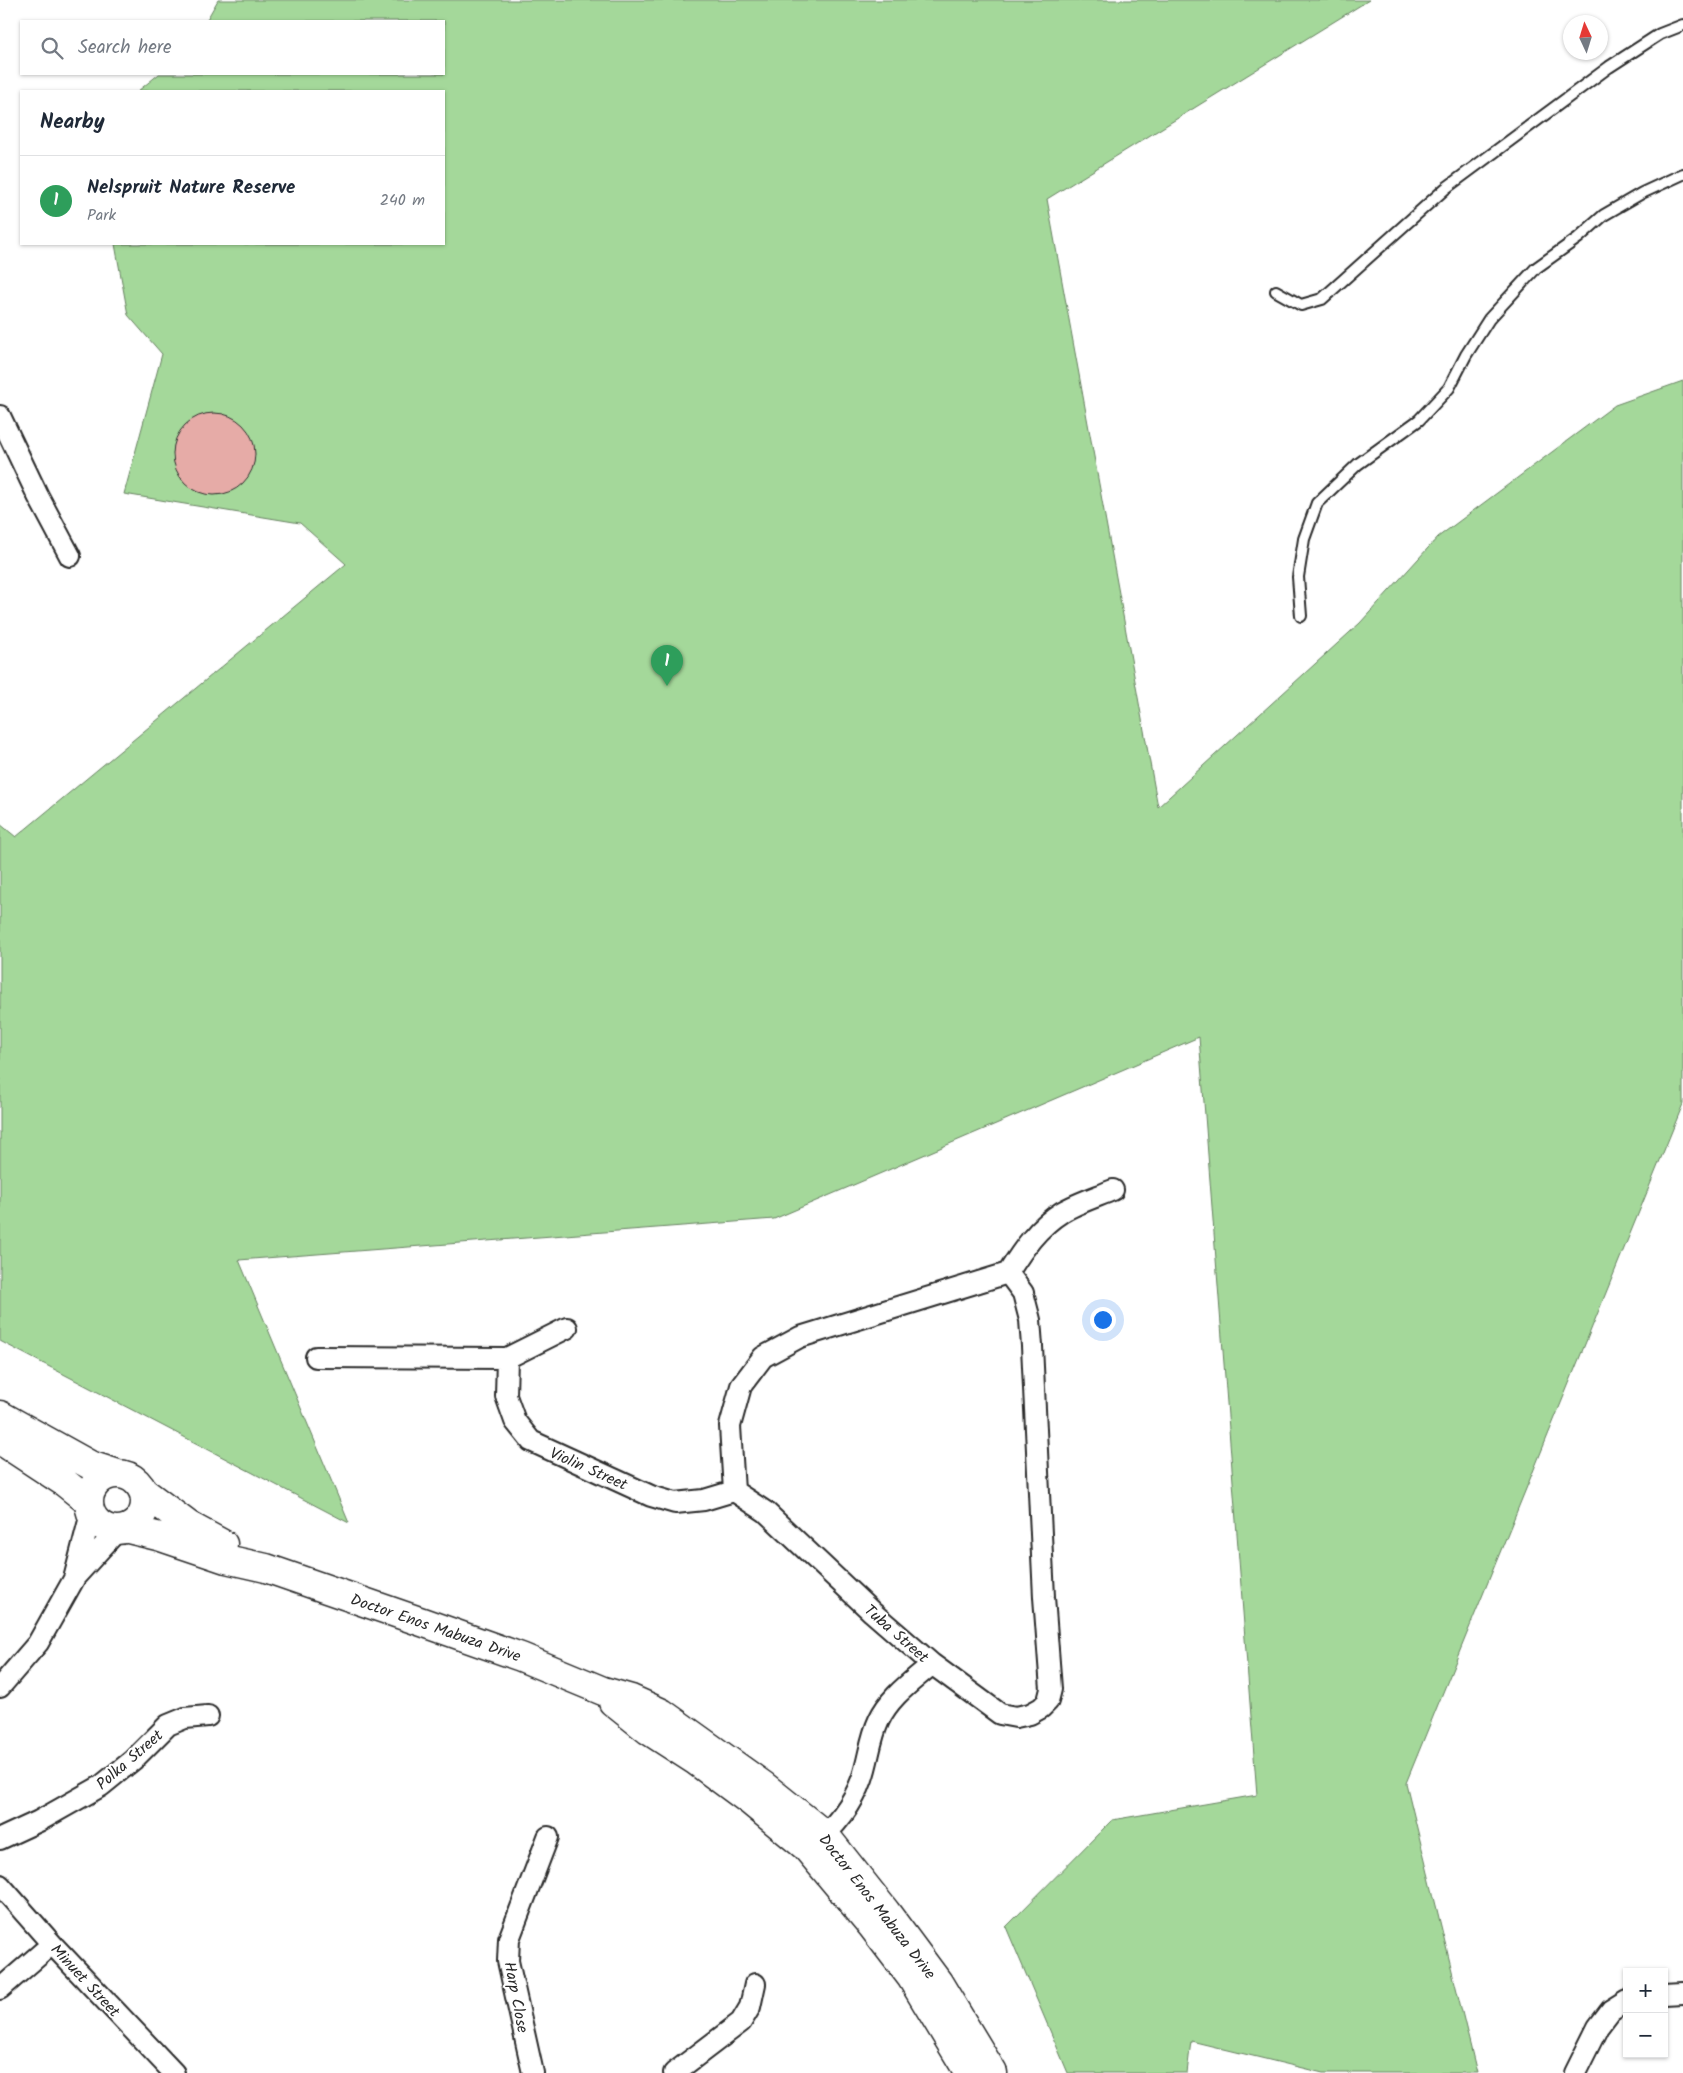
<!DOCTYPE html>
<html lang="en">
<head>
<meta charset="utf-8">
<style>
  body { margin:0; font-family:Kalam,sans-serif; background:#f6f6f7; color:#1f2937 }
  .controls { position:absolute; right:15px; bottom:15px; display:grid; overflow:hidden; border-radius:0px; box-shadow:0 1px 4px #0004 }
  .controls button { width:45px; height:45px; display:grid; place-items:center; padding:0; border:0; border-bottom:1px solid #e0e1e3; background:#fff; color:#1f2937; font:25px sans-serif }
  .compass { position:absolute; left:1563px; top:15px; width:45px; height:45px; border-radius:50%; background:#fff; box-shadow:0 1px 4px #0004; rotate:356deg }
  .you { position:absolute; left:1102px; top:1319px; width:18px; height:18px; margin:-12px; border:4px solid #fff; border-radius:50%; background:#1a73e8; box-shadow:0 0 0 8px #1a73e833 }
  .badge { display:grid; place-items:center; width:32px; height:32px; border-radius:50%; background:#c8321e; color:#fff; font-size:16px; font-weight:700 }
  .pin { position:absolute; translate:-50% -41px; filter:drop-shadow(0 1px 2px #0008) }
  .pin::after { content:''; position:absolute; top:26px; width:18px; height:15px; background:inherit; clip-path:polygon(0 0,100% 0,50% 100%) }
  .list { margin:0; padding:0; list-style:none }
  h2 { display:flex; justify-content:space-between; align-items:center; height:65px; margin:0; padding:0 20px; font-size:21px }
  h2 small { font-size:16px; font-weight:400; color:#747a83 }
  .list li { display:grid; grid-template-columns:32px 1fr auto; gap:15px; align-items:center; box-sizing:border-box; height:90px; padding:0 20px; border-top:1px solid #e0e1e3 }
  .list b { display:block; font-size:19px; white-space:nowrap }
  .list p { margin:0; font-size:16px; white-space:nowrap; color:#747a83 }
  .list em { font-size:16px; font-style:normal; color:#747a83 }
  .icon { flex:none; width:28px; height:28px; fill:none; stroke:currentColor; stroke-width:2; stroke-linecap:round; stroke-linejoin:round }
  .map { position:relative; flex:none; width:1683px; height:2073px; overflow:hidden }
  .search { position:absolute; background:#fff; box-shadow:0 1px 4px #0004; left:20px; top:20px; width:425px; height:55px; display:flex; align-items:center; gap:12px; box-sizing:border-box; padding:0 18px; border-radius:0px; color:#747a83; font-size:19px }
  .panel { position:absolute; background:#fff; box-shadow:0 1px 4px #0004; left:20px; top:90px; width:425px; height:155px; border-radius:0px }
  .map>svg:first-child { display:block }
</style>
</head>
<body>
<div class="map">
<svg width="1683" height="2073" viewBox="0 0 1683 2073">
  <rect width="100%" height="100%" fill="#fff"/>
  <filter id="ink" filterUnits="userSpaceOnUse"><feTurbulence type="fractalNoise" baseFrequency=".02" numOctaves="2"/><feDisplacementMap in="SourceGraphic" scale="10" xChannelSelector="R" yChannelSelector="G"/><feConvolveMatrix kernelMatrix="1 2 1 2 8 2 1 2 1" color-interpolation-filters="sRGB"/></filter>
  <g filter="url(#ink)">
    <path fill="#a4d89a" stroke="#688262" d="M218,0H1369L1047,199L1158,807L1360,623L1438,537L1615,405L1683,381V1104L1406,1783L1477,2073H1323L1191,2041L1187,2073H1068L1006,1927L1112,1820L1257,1795L1199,1037L774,1219L239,1260L349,1523L0,1341V824L16,837L346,564L300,523L124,494L162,354L128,315L115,244H444V91H138L159,74H444V21H206Z"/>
    <path fill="#e6aba7" stroke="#2b2b2b" d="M173 454a41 41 0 1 1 82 0a41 41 0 1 1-82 0Z"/>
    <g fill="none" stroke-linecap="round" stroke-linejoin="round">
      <g stroke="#2b2b2b" stroke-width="14">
        <path id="service" d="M1276,291L1301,305L1322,299L1446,188L1609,67L1660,34L1683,25
          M1301,616L1298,577L1304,539L1317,503L1358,464L1419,420L1449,388L1466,355L1489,319L1536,268L1578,238L1604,215L1642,193L1683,174"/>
      </g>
      <g stroke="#2b2b2b" stroke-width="24">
        <path id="minor" d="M0,416L38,496L70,556
          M316,1357L507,1358L567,1328
          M507,1358L506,1396L515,1421L531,1441L651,1496L675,1503L704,1500L734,1491
          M734,1491L766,1512L872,1612L932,1664L1000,1714L1016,1717L1030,1714L1041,1708L1048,1701L1051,1689L1044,1597L1032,1346L1030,1320L1023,1293L1008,1273
          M734,1491L730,1426L741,1386L763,1357L800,1337L1008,1273C1023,1249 1038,1227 1062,1212C1077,1203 1096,1197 1113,1190
          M75,1577L117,1531
          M0,1687L38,1643L74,1579L91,1513
          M0,1839L39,1821L101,1786L133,1760L168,1725L185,1718L208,1716
          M814,1842C835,1829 854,1802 862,1779C869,1759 870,1739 879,1720C890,1696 913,1681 932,1664
          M0,1885L52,1944L174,2073
          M0,1989L52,1944
          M1664,1994L1683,1993
          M533,2073L508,1961L509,1939L548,1837
          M674,2073L741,2022L750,2007L755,1984
          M1575,2073L1598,2027L1611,2010L1627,2000"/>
      </g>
      <g stroke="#2b2b2b" stroke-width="31">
        <path id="secondary" d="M0,1415L90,1465L118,1474
          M0,1440L64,1482L89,1502
          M89 1502a28 28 0 1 1 56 0a28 28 0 1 1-56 0Z
          M144,1492L188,1525L223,1544
          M128,1529L161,1537L226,1559L266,1568L422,1622L521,1657L603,1691L631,1699L662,1713L764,1786L825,1835L886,1912L938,1982L993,2073
          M613,1702L648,1730L696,1761L750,1801L806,1847L872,1926L911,1977L969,2073"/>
      </g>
      <use href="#service" stroke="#fff" stroke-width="10"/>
      <use href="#minor" stroke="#fff" stroke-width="20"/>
      <use href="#secondary" stroke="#fff" stroke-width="28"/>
    </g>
  </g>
  <g text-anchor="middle" stroke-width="4" stroke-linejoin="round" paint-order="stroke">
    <g font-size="16" fill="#2b2b2b" stroke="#fff">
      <text transform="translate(589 1468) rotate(24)" y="6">Violin Street</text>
      <text transform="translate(436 1627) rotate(19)" y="6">Doctor Enos Mabuza Drive</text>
      <text transform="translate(897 1633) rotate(41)" y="6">Tuba Street</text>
      <text transform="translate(129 1759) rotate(-41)" y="6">Polka Street</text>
      <text transform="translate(878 1906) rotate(52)" y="6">Doctor Enos Mabuza Drive</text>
      <text transform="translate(86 1980) rotate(47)" y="6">Minuet Street</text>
      <text transform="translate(517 1997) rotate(79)" y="6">Harp Close</text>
    </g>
  </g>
</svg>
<div class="controls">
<button>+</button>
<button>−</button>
</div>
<svg class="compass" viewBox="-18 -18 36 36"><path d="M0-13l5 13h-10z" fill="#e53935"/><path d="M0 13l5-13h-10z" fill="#747a83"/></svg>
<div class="you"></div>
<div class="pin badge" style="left:667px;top:686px;background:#2e9e5b">1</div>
<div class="search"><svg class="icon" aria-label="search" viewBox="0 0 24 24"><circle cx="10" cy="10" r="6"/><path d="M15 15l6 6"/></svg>Search here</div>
<section class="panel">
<h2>Nearby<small></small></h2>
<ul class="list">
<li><span class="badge" style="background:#2e9e5b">1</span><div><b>Nelspruit Nature Reserve</b><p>Park</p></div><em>240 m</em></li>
</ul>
</section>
</div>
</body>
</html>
